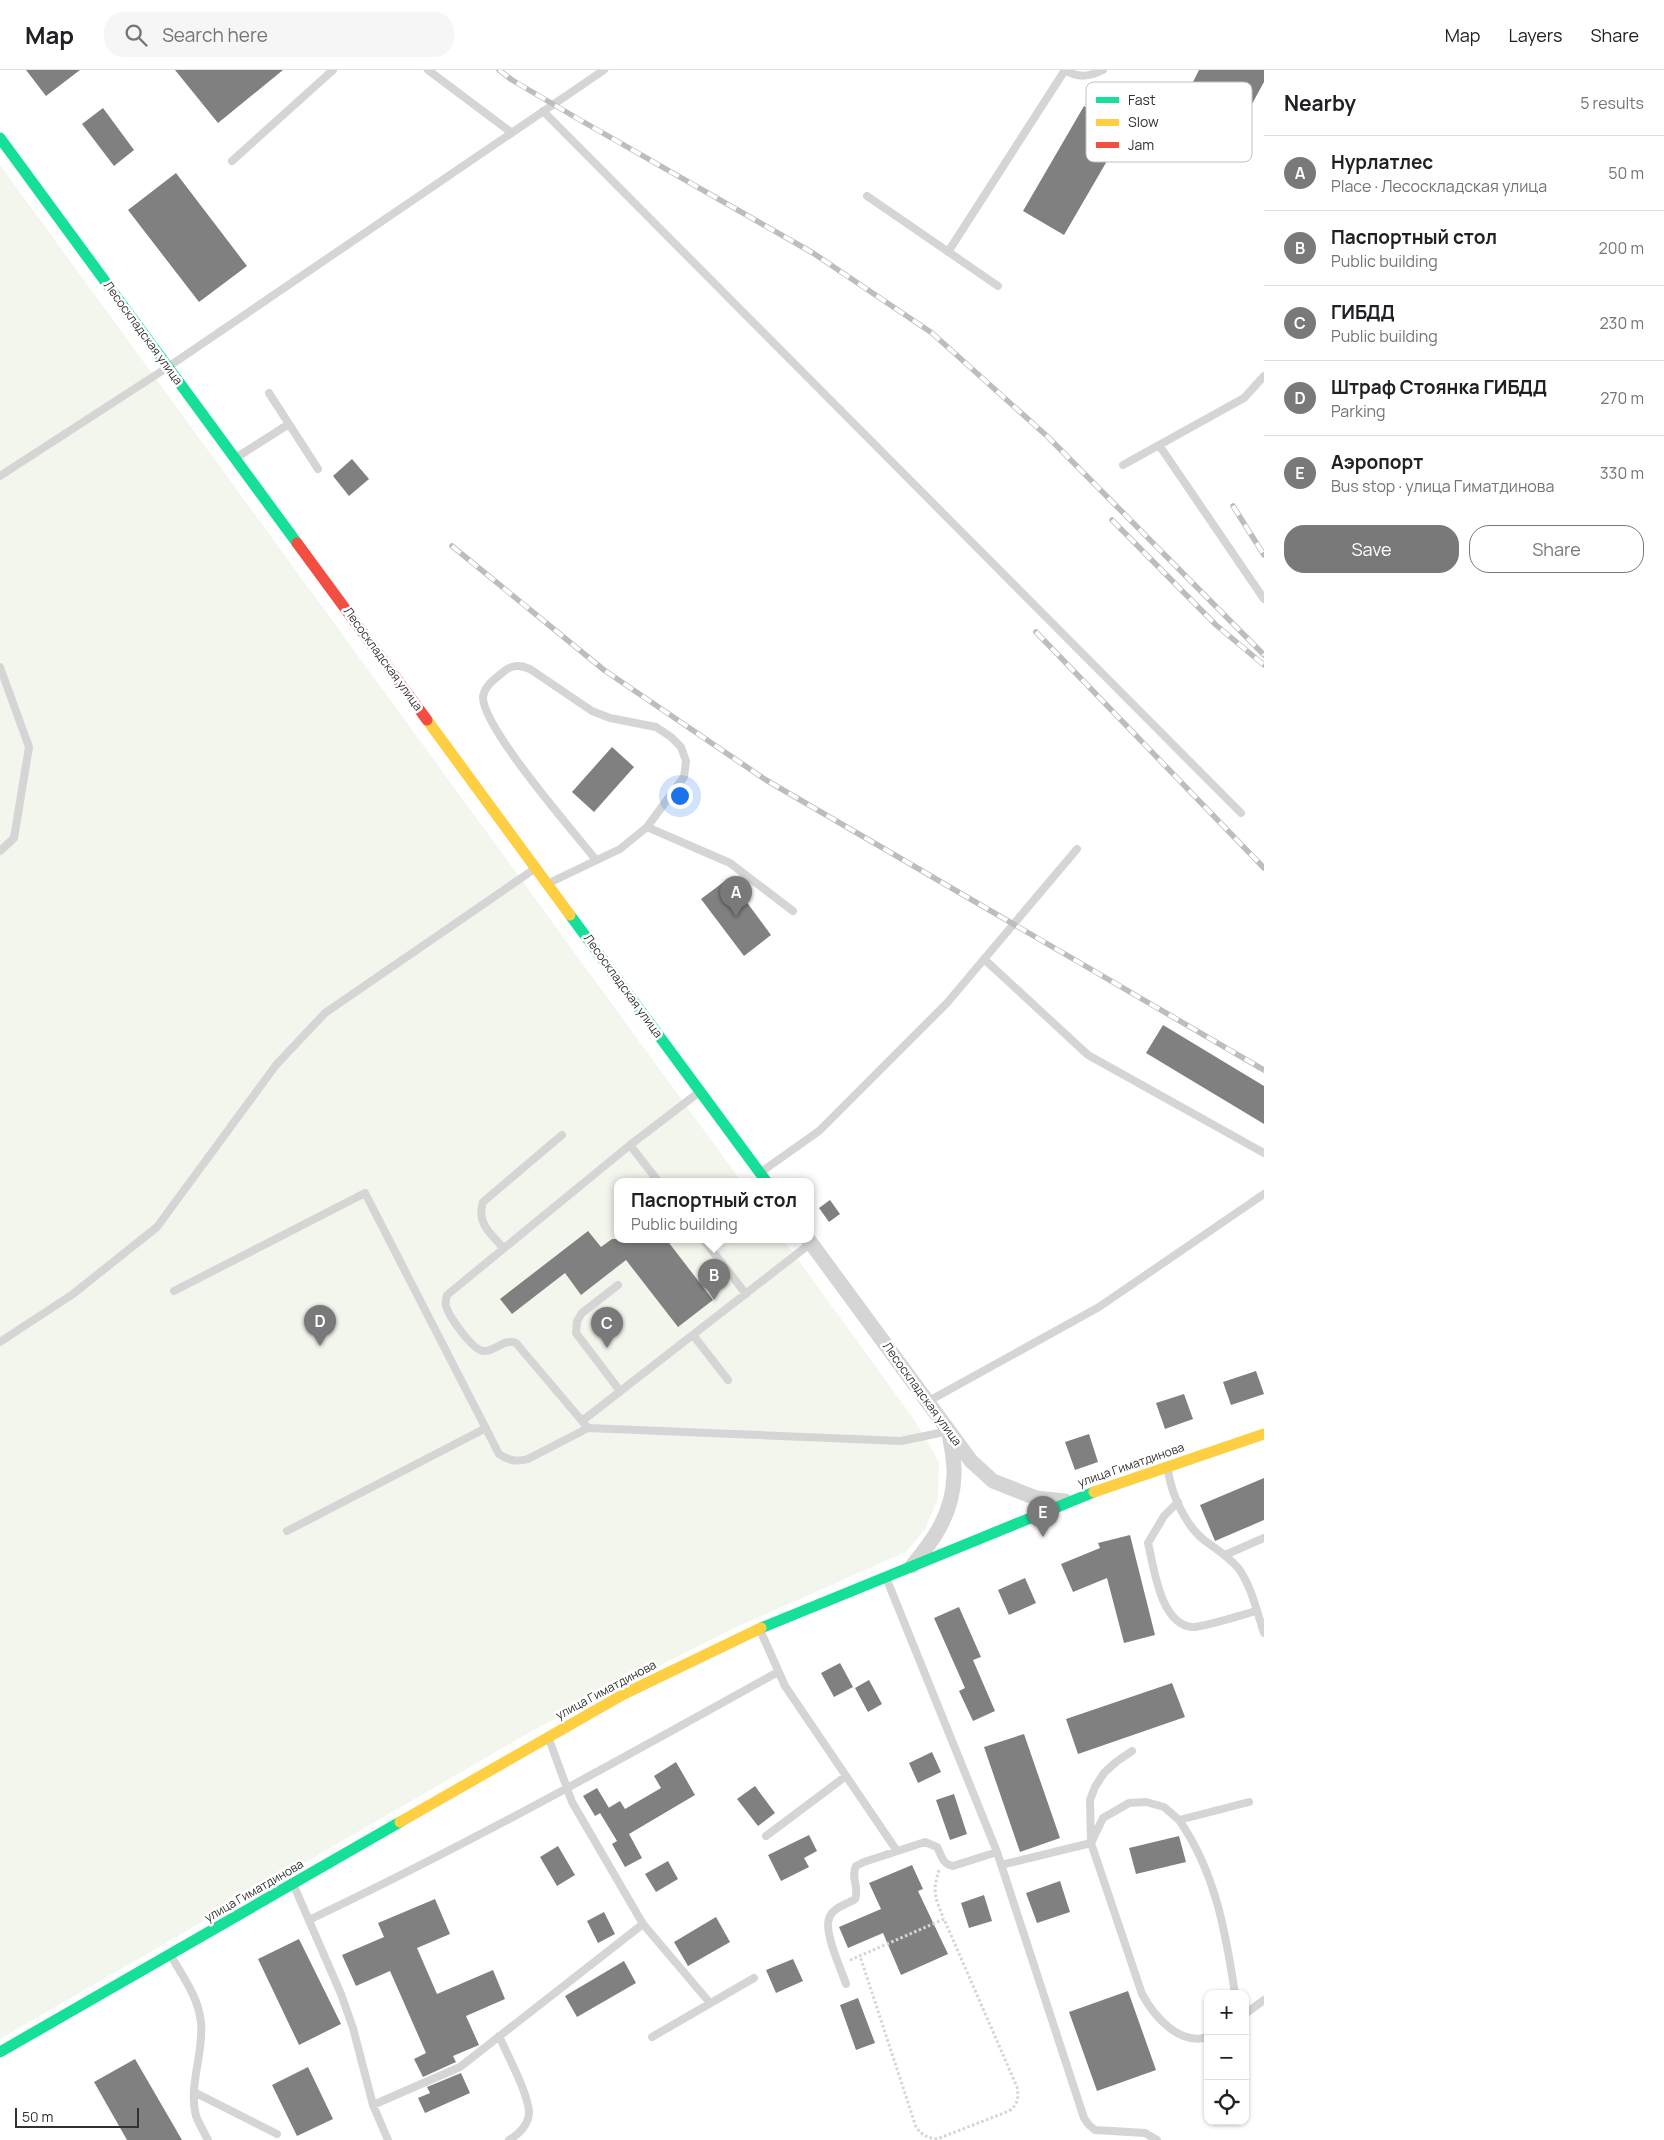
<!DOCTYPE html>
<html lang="en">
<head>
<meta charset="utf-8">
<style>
  body { margin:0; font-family:Manrope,sans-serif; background:#f6f6f6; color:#202124 }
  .controls { position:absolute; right:15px; bottom:15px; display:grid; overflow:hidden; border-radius:10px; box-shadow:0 1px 4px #0004 }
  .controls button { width:45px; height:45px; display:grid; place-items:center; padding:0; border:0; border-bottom:1px solid #e0e0e0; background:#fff; color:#202124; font:25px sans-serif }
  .scale { position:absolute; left:15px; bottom:12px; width:124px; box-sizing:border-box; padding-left:5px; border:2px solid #313131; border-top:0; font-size:14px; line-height:18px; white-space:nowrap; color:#313131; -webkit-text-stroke:4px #fff; paint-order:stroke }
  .you { position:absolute; left:679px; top:725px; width:18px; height:18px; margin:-12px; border:4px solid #fff; border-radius:50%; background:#1a73e8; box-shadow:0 0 0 8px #1a73e833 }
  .badge { display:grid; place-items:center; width:32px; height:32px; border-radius:50%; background:#797979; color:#fff; font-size:16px; font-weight:700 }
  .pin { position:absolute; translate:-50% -41px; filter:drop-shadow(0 1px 2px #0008) }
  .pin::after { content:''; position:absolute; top:26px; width:18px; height:15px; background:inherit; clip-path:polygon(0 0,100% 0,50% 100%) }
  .popup { position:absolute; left:614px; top:1108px; width:200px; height:65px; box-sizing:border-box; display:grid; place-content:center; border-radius:10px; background:#fff; filter:drop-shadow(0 1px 4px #0005); font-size:16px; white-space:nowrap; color:#757577 }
  .popup b { font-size:19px; color:#202124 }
  .popup::after { content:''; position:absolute; left:50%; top:100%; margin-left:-10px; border:10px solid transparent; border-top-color:#fff }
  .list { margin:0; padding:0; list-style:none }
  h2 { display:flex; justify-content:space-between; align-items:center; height:65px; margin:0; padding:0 20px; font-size:21px }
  h2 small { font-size:16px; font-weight:400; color:#757577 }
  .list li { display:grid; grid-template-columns:32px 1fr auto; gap:15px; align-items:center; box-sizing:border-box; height:75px; padding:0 20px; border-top:1px solid #e0e0e0 }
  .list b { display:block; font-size:19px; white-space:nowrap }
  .list p { margin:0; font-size:16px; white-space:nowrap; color:#757577 }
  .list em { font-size:16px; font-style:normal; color:#757577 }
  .actions { display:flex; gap:10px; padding:15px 20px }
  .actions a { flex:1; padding:11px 0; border:1px solid #797979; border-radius:20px; text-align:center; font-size:18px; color:#797979 }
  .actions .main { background:#797979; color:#fff }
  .icon { flex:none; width:28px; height:28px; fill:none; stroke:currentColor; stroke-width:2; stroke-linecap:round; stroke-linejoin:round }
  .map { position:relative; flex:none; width:1264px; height:2070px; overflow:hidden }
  header { display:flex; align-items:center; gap:30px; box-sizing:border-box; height:70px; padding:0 25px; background:#fff; border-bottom:1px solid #e0e0e0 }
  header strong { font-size:24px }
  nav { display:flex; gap:28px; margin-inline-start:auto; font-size:18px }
  .search { width:350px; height:45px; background:#f6f6f6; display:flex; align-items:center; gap:12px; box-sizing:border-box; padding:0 18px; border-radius:20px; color:#757577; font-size:19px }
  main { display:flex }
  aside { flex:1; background:#fff }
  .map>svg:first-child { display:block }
</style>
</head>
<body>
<header>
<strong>Map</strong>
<div class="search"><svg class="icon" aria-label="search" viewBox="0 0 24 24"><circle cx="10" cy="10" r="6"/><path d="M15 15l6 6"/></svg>Search here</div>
<nav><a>Map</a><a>Layers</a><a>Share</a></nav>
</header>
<main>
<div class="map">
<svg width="1264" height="2070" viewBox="0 0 1264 2070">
  <rect width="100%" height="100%" fill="#fff"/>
  <path fill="#f2f6ed" d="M0,95L741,1111H618V1169H783L913,1348L939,1392L938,1429L924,1461L906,1482L732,1559L539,1657L0,1969Z"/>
  <path fill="#808080" d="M26,0H80L46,26Z
    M175,0H283L218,53Z
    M1199,0H1264V12L1247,43L1192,14Z
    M1084,36L1125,60L1064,165L1023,141Z
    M103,38L134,80L114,96L82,54Z
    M176,103L247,196L199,232L128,140Z
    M352,389L369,409L349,426L333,406Z
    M612,677L634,697L594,742L572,722Z
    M729,808L771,865L744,886L701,829Z
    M1163,955L1264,1016V1054L1146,983Z
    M830,1130L840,1144L829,1152L819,1138Z
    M588,1161L601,1177L612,1169H666L713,1230L678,1257L626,1190L581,1225L565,1203L512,1244L500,1229Z
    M1256,1301L1264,1324L1231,1335L1223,1312Z
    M1184,1324L1193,1349L1165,1359L1156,1333Z
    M1089,1364L1098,1392L1075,1400L1065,1372Z
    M1264,1408V1450L1215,1471L1200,1435Z
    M1130,1465L1155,1565L1124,1573L1107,1508L1073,1522L1061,1494L1100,1478L1098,1473Z
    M1025,1508L1036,1533L1009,1545L998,1520Z
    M959,1537L981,1587L973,1590L995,1641L973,1651L959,1621L965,1618L934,1548Z
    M840,1593L853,1617L834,1627L821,1603Z
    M869,1610L882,1634L868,1642L855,1618Z
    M1172,1613L1185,1647L1078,1684L1066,1649Z
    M1024,1664L1060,1768L1020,1782L984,1677Z
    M932,1682L941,1702L918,1713L909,1693Z
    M676,1692L695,1725L629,1764L642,1788L625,1797L612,1774L617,1771L600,1743L620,1731L625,1739L661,1718L654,1706Z
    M755,1716L775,1743L758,1756L737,1729Z
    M597,1718L609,1738L595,1746L583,1726Z
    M954,1724L967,1764L950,1770L936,1730Z
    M809,1765L817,1781L804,1788L809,1797L781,1811L768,1785Z
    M1179,1766L1186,1792L1136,1804L1129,1778Z
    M558,1776L575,1805L557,1816L540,1787Z
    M668,1791L678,1809L656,1822L645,1804Z
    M912,1795L923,1819L918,1821L948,1884L901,1905L883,1863L848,1878L839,1857L881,1839L869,1813Z
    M1060,1811L1070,1842L1037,1853L1026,1823Z
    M984,1825L992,1851L969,1858L961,1833Z
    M435,1829L450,1864L417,1878L437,1924L493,1900L505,1929L466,1946L479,1975L453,1986L456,1992L423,2007L414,1989L426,1983L390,1901L356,1916L342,1885L384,1867L378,1853Z
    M604,1842L615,1864L598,1873L587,1851Z
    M716,1847L730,1872L688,1896L674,1872Z
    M299,1869L341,1954L299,1975L258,1889Z
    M793,1889L803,1911L776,1923L766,1900Z
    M624,1891L636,1913L577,1947L565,1926Z
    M1128,1921L1156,2000L1097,2021L1069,1942Z
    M858,1928L875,1973L856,1980L840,1935Z
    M135,1989L182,2070H127L94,2012Z
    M308,1997L333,2049L297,2066L272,2015Z
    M461,2003L470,2023L425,2043L418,2028L430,2023L427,2017Z"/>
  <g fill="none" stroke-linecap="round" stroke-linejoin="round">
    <path stroke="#d5d5d5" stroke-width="3" stroke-dasharray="2.5 2.5" stroke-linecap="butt" d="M939,1800C932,1822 935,1828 944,1849
      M850,1890L944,1849L1017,2017C1019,2028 1018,2034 1009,2041L937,2069C927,2068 922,2065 916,2057L860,1886"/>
    <path stroke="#d5d5d5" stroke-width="8" d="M428,0L512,63
      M1065,0C1078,8 1089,7 1103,0
      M543,41L1241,743
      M232,91L333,0
      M867,126L998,216
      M948,182L1065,0
      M269,323L318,399
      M1159,375L1264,529
      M237,387L289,354
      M1123,395L1244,328L1264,306
      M0,406L168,297L604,0
      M0,597L29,677L14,768L0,781
      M647,757L730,793L793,841
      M549,813L620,779L647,757L684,707L686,691L681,677L671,667L656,657L610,648L592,641L530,599C519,594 511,595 502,603C495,609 484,616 483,627C482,657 574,762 596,790
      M984,889L1088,985L1264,1083
      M698,1023L630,1075L447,1225C446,1229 445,1232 446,1236C449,1247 472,1279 483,1281C496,1282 503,1268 516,1273L588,1358L901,1371L949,1361
      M630,1075L658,1111
      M761,1102L819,1061L947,933L1077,779
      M703,1169L746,1224
      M503,1178C491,1163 476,1154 483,1132L562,1065
      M618,1215L582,1243L577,1251L576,1263L620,1321
      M174,1221L365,1123L499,1384C509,1391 517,1392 528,1389L588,1358
      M693,1265L728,1310
      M0,1272L73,1224L157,1157L276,995L325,943L533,800
      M927,1332L1099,1237L1264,1124
      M582,1351L811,1173
      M1168,1400C1171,1423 1185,1455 1204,1470C1216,1479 1229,1487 1239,1499C1252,1518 1257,1542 1264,1563
      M1178,1432L1164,1446L1148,1473C1154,1497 1160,1554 1192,1557C1201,1558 1245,1544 1256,1541
      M287,1461L486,1358
      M1225,1485L1264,1468
      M887,1510L997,1782L1084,2048L1089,2055L1095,2060L1145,2063L1157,2070
      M760,1560L785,1616L897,1781
      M549,1669L572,1732L643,1854L710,1933
      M1132,1681L1116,1692L1104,1703L1095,1717L1090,1730L1091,1773L1142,1924C1154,1946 1179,1976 1208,1967
      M1179,1750C1215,1801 1226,1863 1235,1924
      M766,1766L846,1706
      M1001,1795L1091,1773L1103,1748L1129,1733L1146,1732L1164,1737L1179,1750L1249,1732
      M294,1816L341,1924L353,1958L373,2035L388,2070
      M309,1850C469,1774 623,1688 778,1602
      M171,1886C183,1907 199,1928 201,1953C204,1983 188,2016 196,2046C199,2054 204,2062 208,2070
      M846,1914C841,1898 822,1860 830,1846C835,1836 847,1835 855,1829C860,1817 850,1808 856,1796L864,1792L925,1772L937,1777C942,1786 942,1794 953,1796L997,1782
      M1245,1944L1264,1930
      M499,1966C507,1984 529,2025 529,2043C528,2056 519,2064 509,2070
      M652,1967L754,1908
      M194,2022L277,2064
      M373,2035L460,1997L643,1854"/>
    <path stroke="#d5d5d5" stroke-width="15" d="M808,1169L971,1391L993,1411L1036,1428L1065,1431
      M912,1496C935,1468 953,1443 954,1405C955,1392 951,1376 949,1363"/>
    <path stroke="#16e098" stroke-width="11" d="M0,68L297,473
      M570,845L766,1111
      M761,1558L1094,1422
      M0,1982L400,1752"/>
    <path stroke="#ffcf43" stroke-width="11" d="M427,650L570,845
      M1094,1422L1264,1364
      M400,1752L624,1624L761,1558"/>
    <path stroke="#f24e42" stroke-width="11" d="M297,473L427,650"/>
    <g stroke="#bdbdbd" stroke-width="5.5">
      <path id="rail" d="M499,0L512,10L580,50L813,183L932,263L1048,367L1264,585
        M1233,436L1264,485
        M1112,450L1216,555L1264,595
        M452,476L604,600L766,710L1264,1000
        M1036,562L1264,798"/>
    </g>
    <use href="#rail" stroke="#fff" stroke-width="4" stroke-dasharray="11" stroke-linecap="butt"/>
  </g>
  <g text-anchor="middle" stroke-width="5" stroke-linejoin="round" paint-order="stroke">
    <g font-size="12" fill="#313131" stroke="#fff">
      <text transform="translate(143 263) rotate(54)" y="4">Лесоскладская улица</text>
      <text transform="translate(383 589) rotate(54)" y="4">Лесоскладская улица</text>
      <text transform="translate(623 916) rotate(54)" y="4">Лесоскладская улица</text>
      <text transform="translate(922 1324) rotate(54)" y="4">Лесоскладская улица</text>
      <text transform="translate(1131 1395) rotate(-19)" y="4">улица Гиматдинова</text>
      <text transform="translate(606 1620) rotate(-28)" y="4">улица Гиматдинова</text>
      <text transform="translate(254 1821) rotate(-30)" y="4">улица Гиматдинова</text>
    </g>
  </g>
  <rect x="1086" y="12" width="166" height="80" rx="8" fill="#fff" stroke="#c1c1c1" stroke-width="1"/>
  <rect x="1096" y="27" width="23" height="6" fill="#16e098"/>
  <rect x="1096" y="49" width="23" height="7" fill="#ffcf43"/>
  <rect x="1096" y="72" width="23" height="6" fill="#f24e42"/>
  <g font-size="14" fill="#313131">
    <text x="1128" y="35">Fast</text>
    <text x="1128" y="57">Slow</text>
    <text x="1128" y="80">Jam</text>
  </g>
</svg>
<div class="controls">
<button>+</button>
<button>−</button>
<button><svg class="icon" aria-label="locate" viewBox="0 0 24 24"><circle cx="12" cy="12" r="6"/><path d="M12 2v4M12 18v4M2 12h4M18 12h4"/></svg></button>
</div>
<div class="scale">50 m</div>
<div class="you"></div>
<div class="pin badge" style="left:736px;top:847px">A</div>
<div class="pin badge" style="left:714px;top:1230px">B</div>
<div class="popup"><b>Паспортный стол</b>Public building</div>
<div class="pin badge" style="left:607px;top:1278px">C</div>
<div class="pin badge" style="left:320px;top:1276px">D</div>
<div class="pin badge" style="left:1043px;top:1467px">E</div>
</div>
<aside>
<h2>Nearby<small>5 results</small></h2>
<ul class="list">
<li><span class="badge">A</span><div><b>Нурлатлес</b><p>Place · Лесоскладская улица</p></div><em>50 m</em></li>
<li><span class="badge">B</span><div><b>Паспортный стол</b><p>Public building</p></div><em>200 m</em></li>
<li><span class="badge">C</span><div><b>ГИБДД</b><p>Public building</p></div><em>230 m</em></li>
<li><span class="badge">D</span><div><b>Штраф Стоянка ГИБДД</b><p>Parking</p></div><em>270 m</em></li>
<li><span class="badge">E</span><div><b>Аэропорт</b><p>Bus stop · улица Гиматдинова</p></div><em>330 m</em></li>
</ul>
<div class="actions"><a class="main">Save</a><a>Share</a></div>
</aside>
</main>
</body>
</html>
